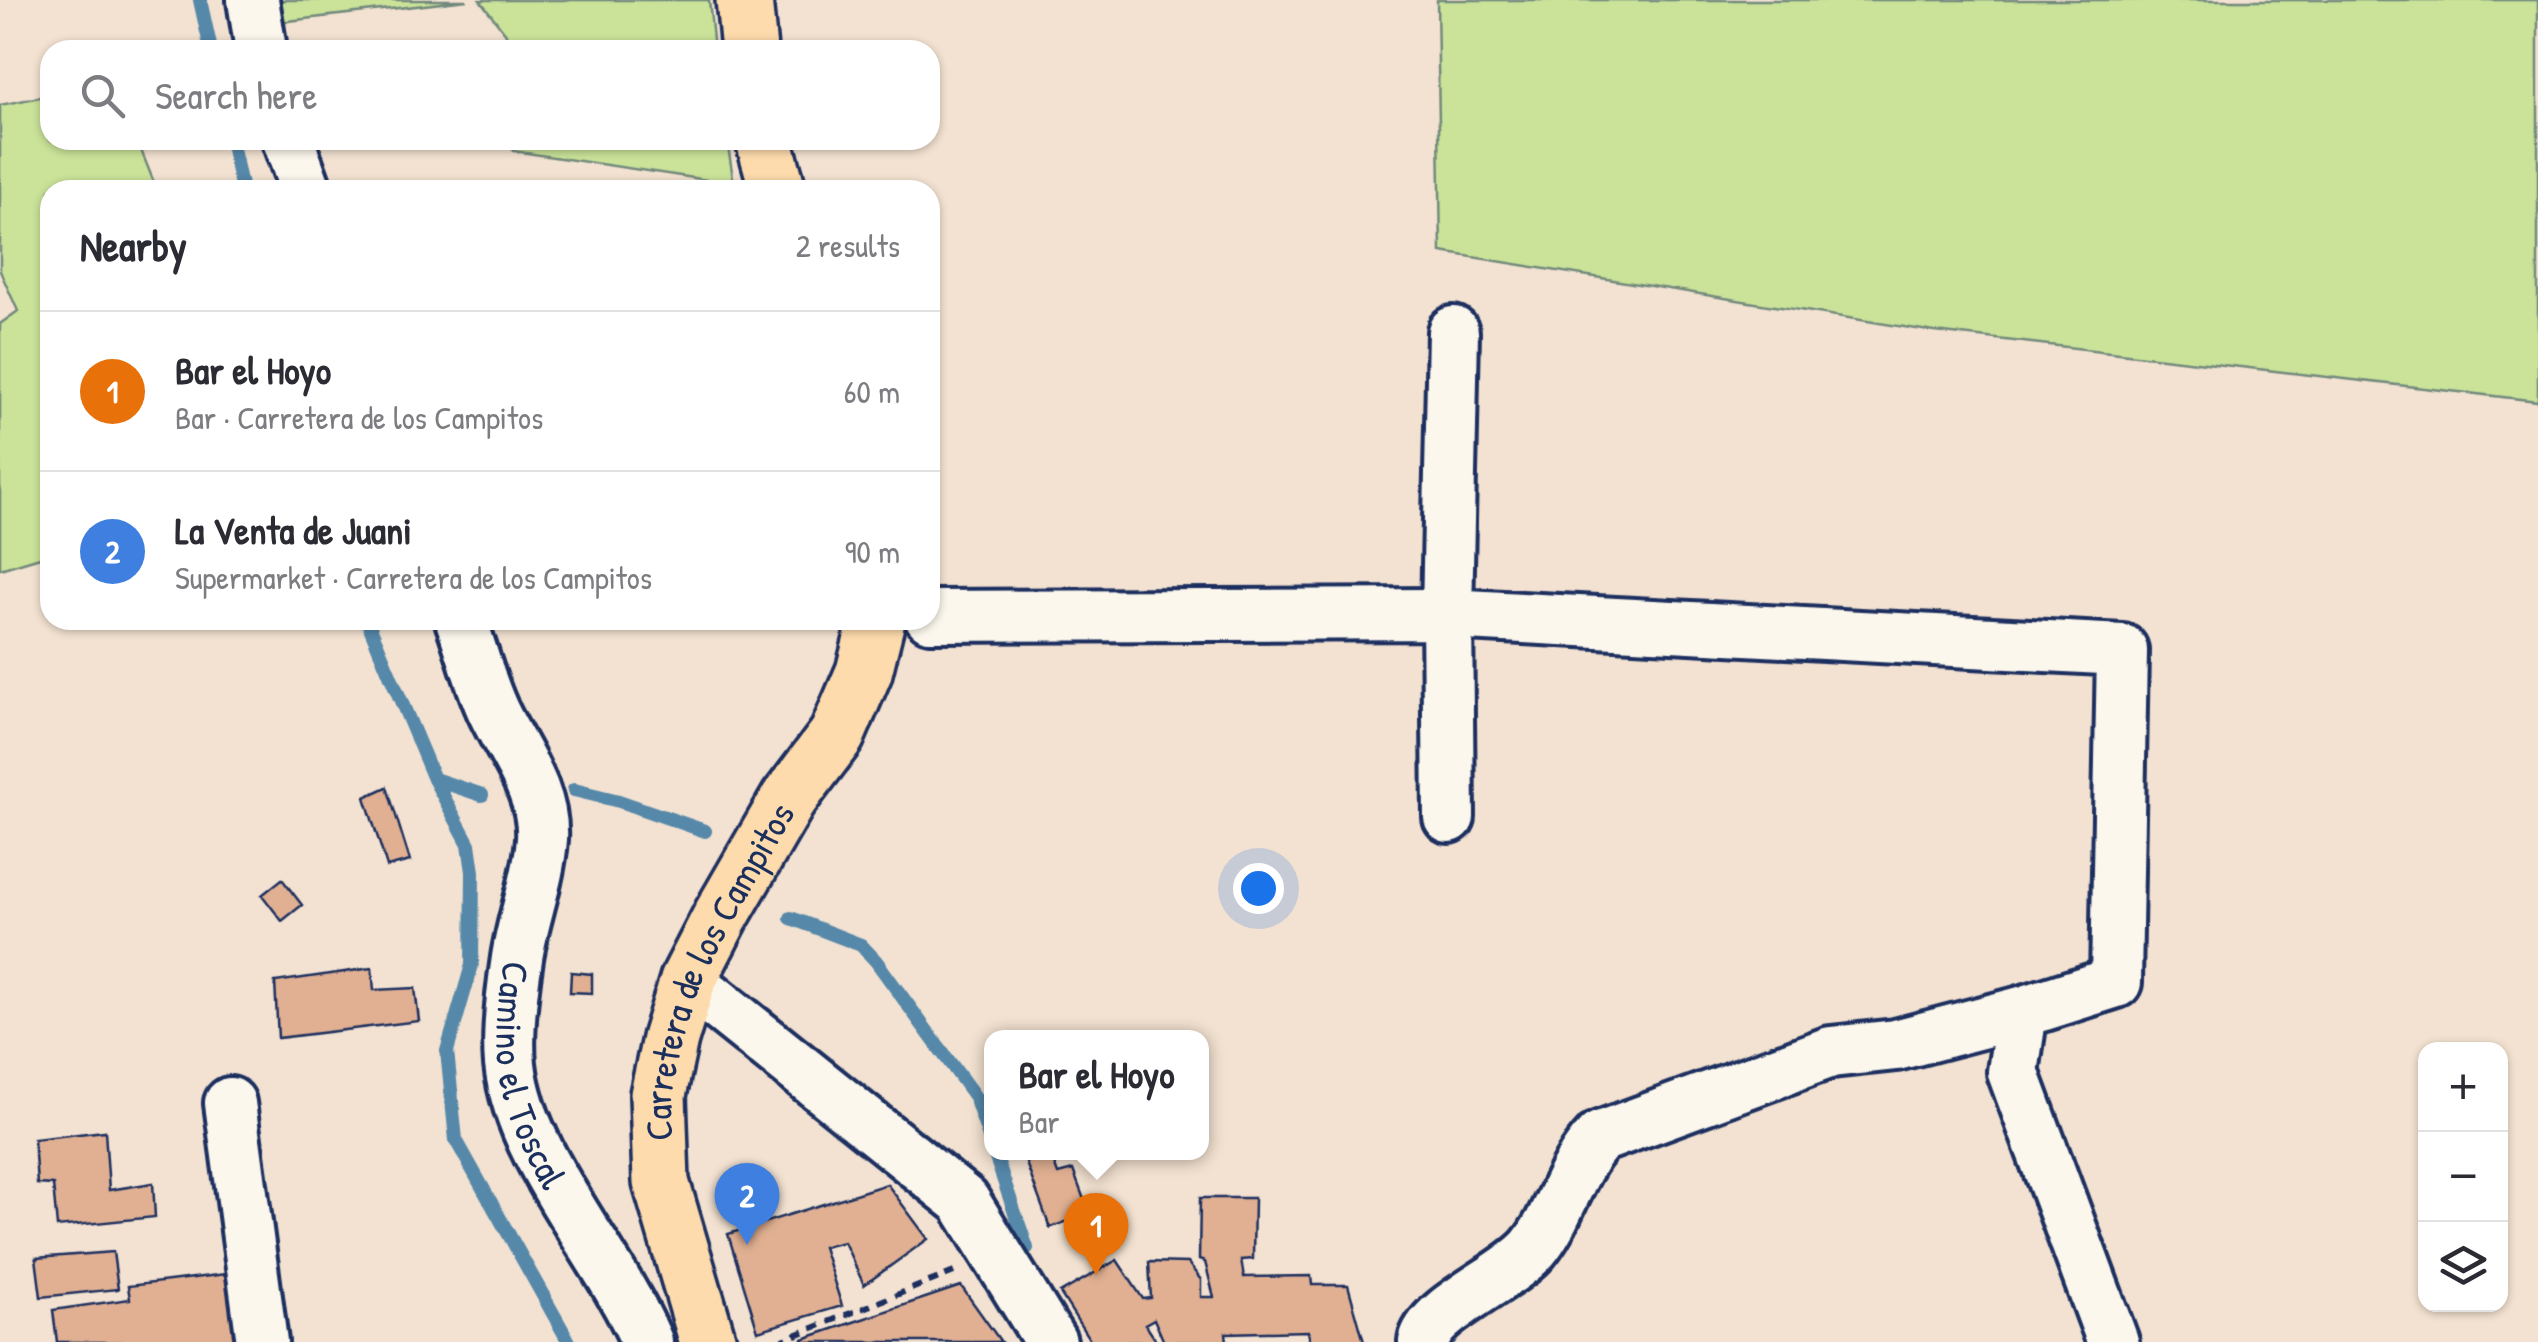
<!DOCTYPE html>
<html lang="en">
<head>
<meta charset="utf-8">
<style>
  body { margin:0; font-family:"Patrick Hand",sans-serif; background:#f7f7f7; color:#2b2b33 }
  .controls { position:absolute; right:30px; bottom:30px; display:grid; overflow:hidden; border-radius:20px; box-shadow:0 2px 8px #0004 }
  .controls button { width:90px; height:90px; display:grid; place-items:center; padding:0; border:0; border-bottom:2px solid #e1e1e2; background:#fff; color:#2b2b33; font:50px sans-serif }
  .you { position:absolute; left:1258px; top:888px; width:35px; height:35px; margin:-25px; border:8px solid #fff; border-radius:50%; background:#1a73e8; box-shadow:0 0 0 15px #1a73e833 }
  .badge { display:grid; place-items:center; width:65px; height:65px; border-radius:50%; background:#2563eb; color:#fff; font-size:32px; font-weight:700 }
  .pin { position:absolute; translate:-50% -82px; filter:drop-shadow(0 2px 5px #0008) }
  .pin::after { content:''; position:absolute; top:52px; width:35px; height:30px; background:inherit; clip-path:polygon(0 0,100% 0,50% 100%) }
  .popup { position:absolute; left:984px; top:1030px; width:225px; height:130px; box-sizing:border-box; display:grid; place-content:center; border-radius:20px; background:#fff; filter:drop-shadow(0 2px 8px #0005); font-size:32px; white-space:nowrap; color:#7c7c81 }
  .popup b { font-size:38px; color:#2b2b33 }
  .popup::after { content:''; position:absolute; left:50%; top:100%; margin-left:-20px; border:20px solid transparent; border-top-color:#fff }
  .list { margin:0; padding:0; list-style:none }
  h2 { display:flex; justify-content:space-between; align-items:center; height:130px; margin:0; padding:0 40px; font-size:42px }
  h2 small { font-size:32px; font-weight:400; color:#7c7c81 }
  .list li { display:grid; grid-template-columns:65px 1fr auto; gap:30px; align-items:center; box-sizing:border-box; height:160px; padding:0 40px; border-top:2px solid #e1e1e2 }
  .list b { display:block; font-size:38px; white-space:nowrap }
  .list p { margin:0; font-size:32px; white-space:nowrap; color:#7c7c81 }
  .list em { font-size:32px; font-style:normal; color:#7c7c81 }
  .icon { flex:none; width:55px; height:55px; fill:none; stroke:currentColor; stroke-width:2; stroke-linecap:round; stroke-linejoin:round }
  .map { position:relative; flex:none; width:2538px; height:1342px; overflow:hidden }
  .search { position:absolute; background:#fff; box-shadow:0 2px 8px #0004; left:40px; top:40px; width:900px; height:110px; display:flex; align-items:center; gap:25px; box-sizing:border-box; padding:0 35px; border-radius:30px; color:#7c7c81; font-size:38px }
  .panel { position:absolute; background:#fff; box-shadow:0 2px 8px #0004; left:40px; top:180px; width:900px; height:450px; border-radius:30px }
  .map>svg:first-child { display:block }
</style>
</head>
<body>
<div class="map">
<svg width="2538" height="1342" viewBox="0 0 2538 1342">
  <rect width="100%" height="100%" fill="#f3e2d1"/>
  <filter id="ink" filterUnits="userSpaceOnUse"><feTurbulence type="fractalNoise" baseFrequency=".01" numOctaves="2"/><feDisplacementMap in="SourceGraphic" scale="20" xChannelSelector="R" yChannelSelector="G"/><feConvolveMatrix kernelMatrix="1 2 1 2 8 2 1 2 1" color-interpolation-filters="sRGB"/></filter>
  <g filter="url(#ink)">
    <path fill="#cae399" stroke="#72897c" stroke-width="2.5" d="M277,0H467L279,22Z
      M480,0H709L714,50H507L506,34Z
      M1437,0H2538V401L1935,332L1441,252Z
      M50,95V140H137L157,190H50V554L0,569V324L18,311L0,271V105Z
      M512,140H727L734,184L513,151Z"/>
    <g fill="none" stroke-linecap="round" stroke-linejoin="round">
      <path stroke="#5688aa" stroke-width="14" d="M200,0L211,50
        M231,140L242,190
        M367,620L434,779L469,844L473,872L472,965L447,1051L456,1140L569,1342
        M434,779L482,795
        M574,790L619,801L705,831
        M791,918L861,945L876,961L975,1097L991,1143
        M994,1152L1027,1248"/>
    </g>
    <path fill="#e1b092" stroke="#1b2f5e" stroke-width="2.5" d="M387,787L410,861L387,867L365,797Z
      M282,879L302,905L282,921L262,895Z
      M372,968L374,990L415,988L419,1021L278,1038L275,982Z
      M571,972L592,974V993L570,992Z
      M105,1131L109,1190L153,1183L155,1217L57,1227L53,1185L37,1184L34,1139Z
      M1022,1152H1050L1058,1174L1073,1170L1089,1213L1050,1228Z
      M887,1184L928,1239L864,1285L844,1242L823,1247L842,1306L758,1331L728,1234Z
      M1200,1198H1254L1253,1259L1241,1260L1244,1277L1311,1276L1312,1285H1348L1364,1342H1310L1308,1331L1226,1333L1227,1342H1164L1154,1319L1145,1324L1157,1342H1091L1060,1293L1117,1260L1143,1299L1151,1298L1149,1262L1188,1263L1201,1280V1297H1214L1205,1262L1199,1260Z
      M113,1252L118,1289L41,1297L36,1258Z
      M243,1272L253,1342H57L53,1310L130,1299L128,1286Z
      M961,1286L1001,1342H803V1339Z"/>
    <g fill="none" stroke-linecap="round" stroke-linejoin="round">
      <g stroke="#1b2f5e" stroke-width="58">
        <g id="minor">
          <path d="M253,0L261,50"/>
          <path d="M288,140L306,190"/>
          <path d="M930,616L1447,614L2122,650L2116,982L2022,1012L2013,1072L2113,1342"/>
          <path id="s1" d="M461,620C472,650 480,684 494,713C513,753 545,792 542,839C539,879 523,918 517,958C512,991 507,1031 510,1064C520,1159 610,1254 647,1342"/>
          <path d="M1449,817L1447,614L1453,332"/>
          <path d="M688,980L964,1201L1051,1342"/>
          <path d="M230,1103L262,1342"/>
          <path d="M1424,1342C1429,1310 1508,1278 1533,1249C1560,1217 1568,1170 1600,1137L1831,1052L1896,1045L2022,1012"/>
        </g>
      </g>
      <g stroke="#1b2f5e" stroke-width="62">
        <g id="major">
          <path d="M744,0L749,50"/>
          <path d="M764,140L778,190"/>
          <path id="s2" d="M708,1342L661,1182L658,1095L670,1039L688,980L722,914L788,800L837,735L864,672L877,620"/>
        </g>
      </g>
      <path stroke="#1b2f5e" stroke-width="6" stroke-dasharray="10 8" stroke-linecap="butt" d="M778,1342L954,1272"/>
      <use href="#minor" stroke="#fbf7ec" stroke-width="50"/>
      <use href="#major" stroke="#fedbac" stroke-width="55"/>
    </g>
  </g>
  <g text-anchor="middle" stroke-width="8" stroke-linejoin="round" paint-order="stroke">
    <g font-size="38" fill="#1b2f5e" stroke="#fbf7ec">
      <text dy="13" stroke="none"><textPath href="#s2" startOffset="390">Carretera de los Campitos</textPath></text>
      <text dy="13" stroke="none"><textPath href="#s1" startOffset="478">Camino el Toscal</textPath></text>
    </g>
  </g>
</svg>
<div class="controls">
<button>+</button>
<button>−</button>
<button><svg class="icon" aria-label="layers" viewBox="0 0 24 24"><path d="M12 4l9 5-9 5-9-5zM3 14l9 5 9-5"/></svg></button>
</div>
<div class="you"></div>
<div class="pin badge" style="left:1096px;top:1275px;background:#e8710a">1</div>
<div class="popup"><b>Bar el Hoyo</b>Bar</div>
<div class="pin badge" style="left:747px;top:1245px;background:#3f7fe0">2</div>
<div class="search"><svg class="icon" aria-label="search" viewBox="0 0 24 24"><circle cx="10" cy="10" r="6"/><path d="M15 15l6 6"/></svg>Search here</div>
<section class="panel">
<h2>Nearby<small>2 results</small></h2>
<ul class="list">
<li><span class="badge" style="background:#e8710a">1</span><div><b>Bar el Hoyo</b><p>Bar · Carretera de los Campitos</p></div><em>60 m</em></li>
<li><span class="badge" style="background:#3f7fe0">2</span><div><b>La Venta de Juani</b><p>Supermarket · Carretera de los Campitos</p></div><em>90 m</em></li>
</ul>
</section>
</div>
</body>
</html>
